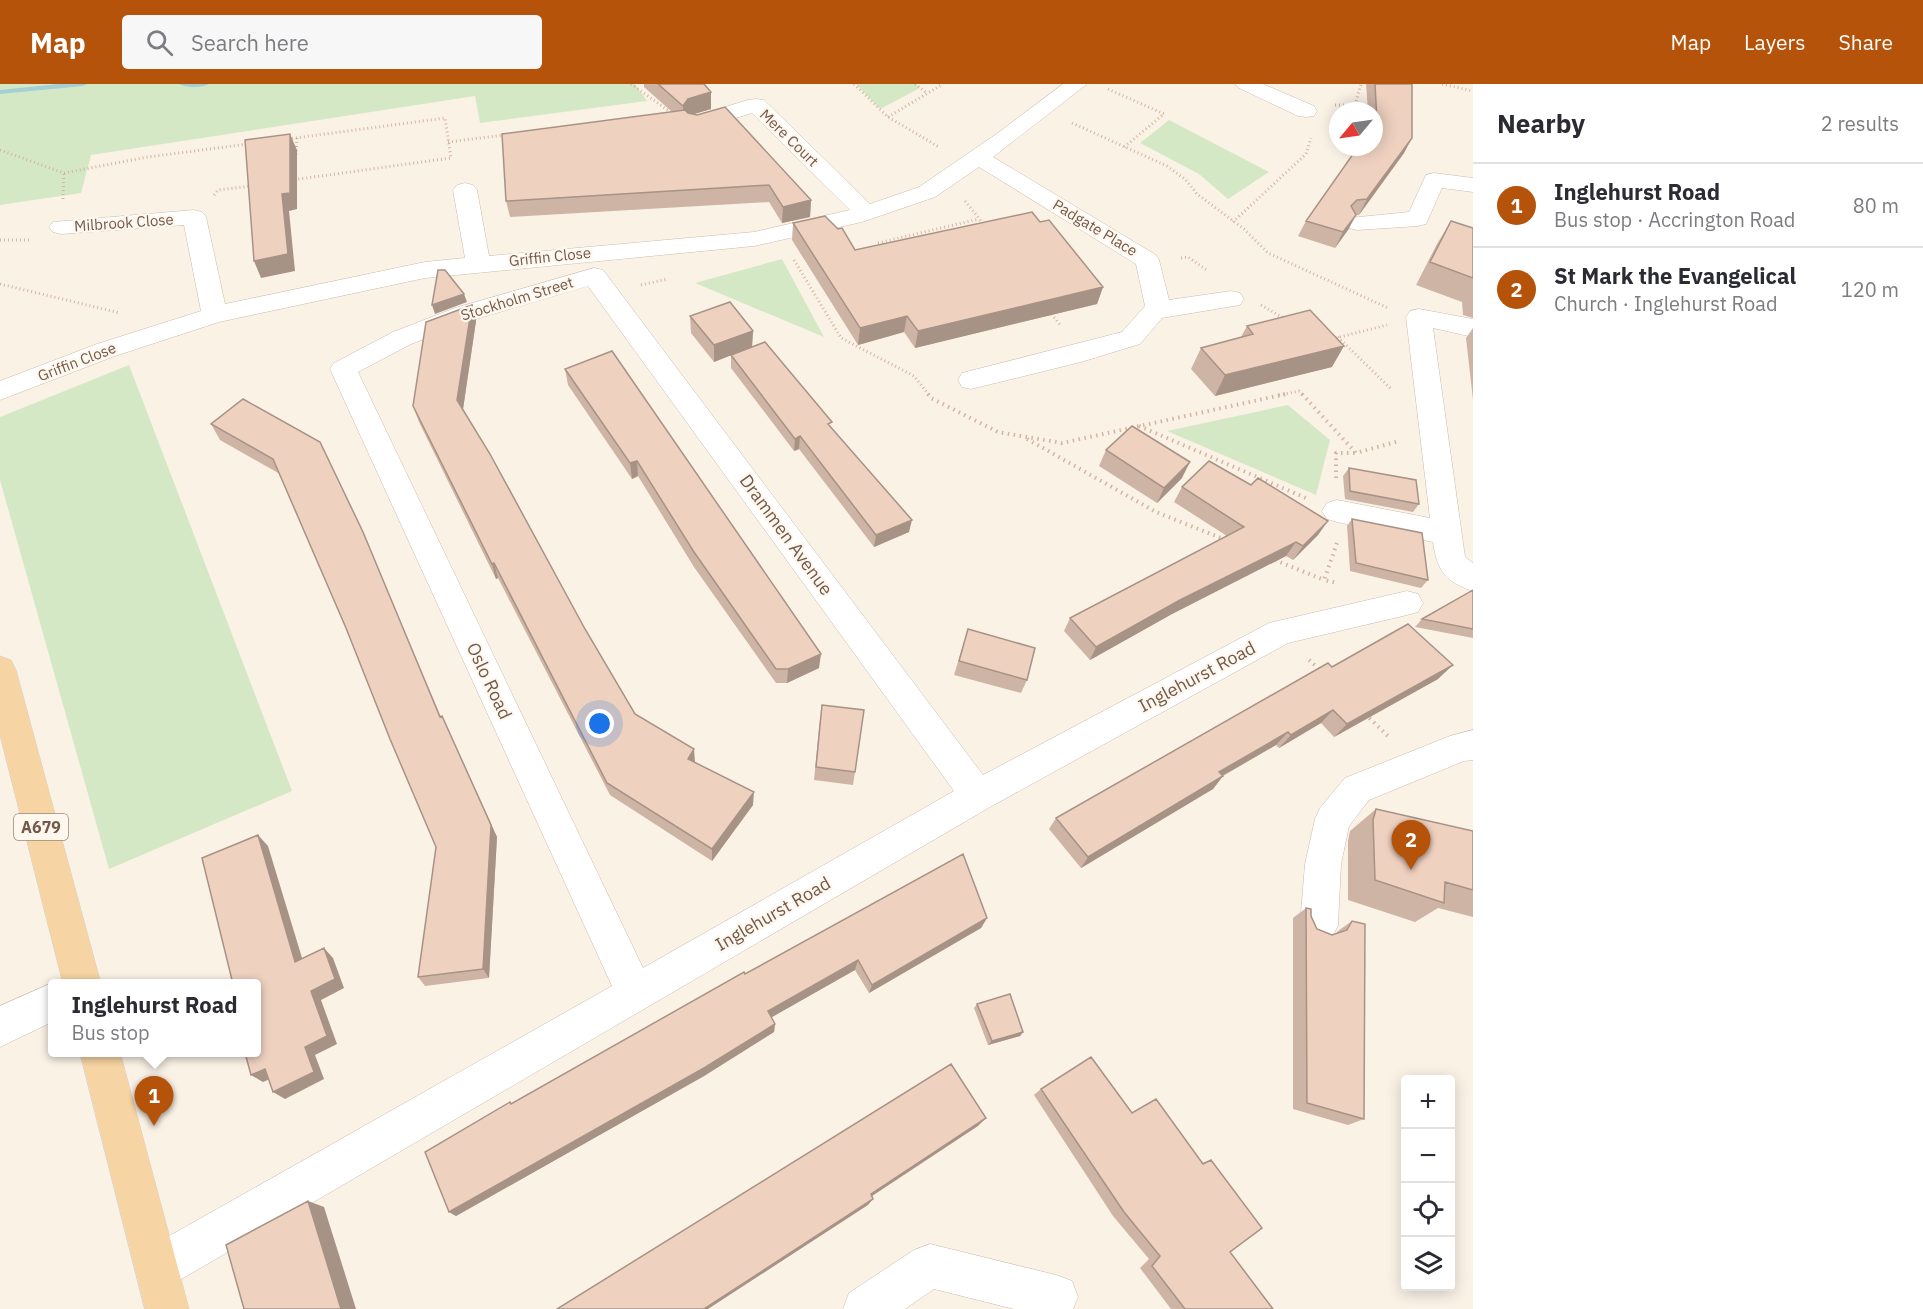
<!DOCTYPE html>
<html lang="en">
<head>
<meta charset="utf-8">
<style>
  body { margin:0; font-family:"IBM Plex Sans",sans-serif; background:#f7f7f7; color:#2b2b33 }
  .controls { position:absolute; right:18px; bottom:18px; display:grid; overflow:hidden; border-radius:6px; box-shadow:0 3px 15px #0003 }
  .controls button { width:54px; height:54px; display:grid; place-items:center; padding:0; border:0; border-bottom:2px solid #e1e1e2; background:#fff; color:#2b2b33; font:30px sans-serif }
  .compass { position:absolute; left:1329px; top:18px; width:54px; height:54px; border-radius:50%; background:#fff; box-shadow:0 3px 15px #0003; rotate:241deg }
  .you { position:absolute; left:600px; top:640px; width:21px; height:21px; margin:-15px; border:4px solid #fff; border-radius:50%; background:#1a73e8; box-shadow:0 0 0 9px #1a73e833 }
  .badge { display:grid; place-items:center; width:39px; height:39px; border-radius:50%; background:#b45309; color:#fff; font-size:20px; font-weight:700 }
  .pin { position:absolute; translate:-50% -50px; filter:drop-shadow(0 2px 3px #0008) }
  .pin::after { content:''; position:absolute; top:32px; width:21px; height:18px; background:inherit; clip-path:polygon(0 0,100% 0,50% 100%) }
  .popup { position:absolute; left:48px; top:895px; width:213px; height:78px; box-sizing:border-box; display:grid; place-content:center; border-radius:6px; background:#fff; filter:drop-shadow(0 2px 4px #0005); font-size:20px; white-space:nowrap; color:#7c7c81 }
  .popup b { font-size:22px; color:#2b2b33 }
  .popup::after { content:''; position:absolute; left:50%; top:100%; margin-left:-12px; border:12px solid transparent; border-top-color:#fff }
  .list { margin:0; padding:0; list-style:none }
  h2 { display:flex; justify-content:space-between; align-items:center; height:78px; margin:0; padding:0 24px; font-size:26px }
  h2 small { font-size:20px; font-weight:400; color:#7c7c81 }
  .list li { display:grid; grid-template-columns:39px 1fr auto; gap:18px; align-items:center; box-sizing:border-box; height:84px; padding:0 24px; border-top:2px solid #e1e1e2 }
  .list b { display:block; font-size:22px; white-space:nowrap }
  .list p { margin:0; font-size:20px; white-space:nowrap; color:#7c7c81 }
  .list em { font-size:20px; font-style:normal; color:#7c7c81 }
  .icon { flex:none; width:33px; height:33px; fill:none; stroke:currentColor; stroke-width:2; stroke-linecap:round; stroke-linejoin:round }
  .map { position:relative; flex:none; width:1473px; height:1225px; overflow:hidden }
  header { display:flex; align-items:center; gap:36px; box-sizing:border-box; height:84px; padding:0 30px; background:#b45309; color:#fff }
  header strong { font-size:28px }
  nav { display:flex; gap:33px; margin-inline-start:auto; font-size:21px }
  .search { width:420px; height:54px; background:#f7f7f7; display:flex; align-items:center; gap:15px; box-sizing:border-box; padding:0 21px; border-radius:6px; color:#7c7c81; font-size:22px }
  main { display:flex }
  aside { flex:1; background:#fff }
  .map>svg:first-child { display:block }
</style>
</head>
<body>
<header>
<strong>Map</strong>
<div class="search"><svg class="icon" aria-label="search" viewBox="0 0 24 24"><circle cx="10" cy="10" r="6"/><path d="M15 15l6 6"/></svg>Search here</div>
<nav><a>Map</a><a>Layers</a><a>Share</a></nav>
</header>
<main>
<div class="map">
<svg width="1473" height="1225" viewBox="0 0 1473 1225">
  <rect width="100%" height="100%" fill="#fbf2e6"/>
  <path fill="#d5e8c5" d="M0,0H635L647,17L480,39L475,12L91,71L81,109L0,121Z
    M856,0H916L920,4L880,25Z
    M1169,36L1269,88L1228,115L1199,90L1140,59Z
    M782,175L824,253L695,199Z
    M129,281L292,707L109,785L0,396V333Z
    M1288,321L1330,356L1316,411L1167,347Z"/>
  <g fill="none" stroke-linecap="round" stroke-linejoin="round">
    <path fill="#a3cfd5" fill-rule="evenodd" d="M59,0H87L83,2L0,10V6Z
      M179,0H209C202,4 186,4 179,0Z"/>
    <g stroke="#ccbaad" stroke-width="1">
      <path id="minor" d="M1063,0H1087L993,73L1156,171L1159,176L1169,216L1231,207L1240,209L1244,215L1240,221L1162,234L1140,260L1081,278L971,305L962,303L958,296L962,289L1122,248L1145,222L1136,180L979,83L935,113L862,138L754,162L425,194L219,238L115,272L0,316V297L97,260L201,227L184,141L61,150L53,148L49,143L53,138L194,126L202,128L206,133L225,220L425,178L465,174L453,106L457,101L465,99L473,101L477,106L489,172L754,148L850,126L752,29L697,46L689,44L686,39L689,34L748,16L756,15L764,16L870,120L919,103L995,51Z
        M1235,0H1263L1314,22L1317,27L1314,32L1306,33L1298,32L1239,4Z
        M1434,89L1473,94V108L1442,104L1426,140L1418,142L1357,146L1349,144L1345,139L1349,134L1409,128L1426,91Z
        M594,184L603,186L983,691L1269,539L1407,507L1418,510L1423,519L1418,528L1407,531L1288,559L990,723L173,1200L157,1206L141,1200L135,1184L141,1168L612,902L330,285L334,279L393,248L455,224ZM588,202L954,707L643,884L358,288L411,260L473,236Z
        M1419,225L1473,235V253L1433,244L1465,473L1473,479V507C1445,498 1437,486 1433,458L1337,438L1327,435L1322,427L1327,419L1337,416L1430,434L1406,233L1410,227Z
        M1473,646V676L1464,677L1369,716L1349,742L1341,780L1338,841L1332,854L1319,859L1306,854L1300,841L1305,780L1315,735L1320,724L1345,694L1450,652Z
        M52,899L54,900H52V938L0,963V922Z
        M930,1160L1056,1191L1072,1197L1078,1213L1073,1225H1014L934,1205L905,1225H843L849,1209L914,1166Z"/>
    </g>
    <g stroke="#d8d1cd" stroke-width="1">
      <path id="major" d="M0,572L11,576L16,586L101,900H63L0,651Z
        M80,968H120L189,1225H145Z"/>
    </g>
    <path stroke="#d4b4a3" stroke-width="3" stroke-dasharray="1 3" stroke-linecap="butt" d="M631,0L669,27
      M854,0L888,33L939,63
      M915,0L927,9
      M1442,0L1473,7
      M1108,5L1164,30L1124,63
      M1335,21H1355L1361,0
      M888,33L943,0
      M1072,39L1167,82L1186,96L1197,110L1244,145L1268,169L1388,224
      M288,55L445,34L451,74L292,96
      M448,58L505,51
      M0,66L64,89L148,73L248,60
      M296,71L297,54
      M214,111L218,106L252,102
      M63,115L64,89
      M965,117L985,142
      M1233,138L1306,70L1311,54
      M0,156H31
      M878,159L979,135
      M1181,174L1188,173L1208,187
      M794,176L841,254L914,292L929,311
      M0,200L120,229
      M641,201L668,195
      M1261,221L1285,235
      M1049,227L1061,242
      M1338,253L1391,305
      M1336,254L1387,241
      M1279,311L1299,307L1303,311"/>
    <path stroke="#d4b4a3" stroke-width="4" stroke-dasharray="1.5 4.5" stroke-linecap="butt" d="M928,310L931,314L998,348L1062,359L1286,310
      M1302,310L1356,369L1399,357
      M1139,342L1306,414
      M1027,355L1156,428L1226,456
      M1336,394V369H1356
      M1337,459L1324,496L1337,499
      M1275,476L1324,496
      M1309,576L1321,587
      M1365,630L1390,654"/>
    <use href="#minor" fill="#fff" fill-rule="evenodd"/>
    <use href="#major" fill="#f6d4a3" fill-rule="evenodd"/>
  </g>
  <path fill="#ceb4a5" d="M644,0H704L711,8V25L693,30L811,116L810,133L782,139L769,118L510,133L506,117L671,27L644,3Z
    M1366,0H1412L1404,69L1359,131H1356L1348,146L1335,164L1298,152L1306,137L1374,63V27H1368Z
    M1451,137L1473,144V234L1463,231L1462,218L1416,201L1437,160Z
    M1040,138L1103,203L1097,220L915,264L904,248L858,261L792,156L793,139L855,166Z
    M472,221L476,237L463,325L585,545L635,630L695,678L753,721L712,777L610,711L498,494L496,495L419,338L413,322Z
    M690,232L753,247L752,263L831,343L909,448L874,463L799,365L794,367L731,284V271L714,278L691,249Z
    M1247,242L1332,283L1215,312L1191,285L1201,264L1241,253Z
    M1473,244V316L1466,254Z
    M565,285L819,584L787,599H776L694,483L638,392L632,395L568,301Z
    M243,315L369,463L441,633L497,753L489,894L425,902L418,893L436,763L346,544L280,390L220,356L211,340Z
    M1106,366L1182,394L1157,419L1099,382Z
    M1349,384L1419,420L1413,428L1345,415L1343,392Z
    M1182,403L1318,451L1293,476L1286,472L1172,530L1090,576L1064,547L1070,534L1227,452L1174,418Z
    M1352,435L1428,496L1421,504L1350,487L1347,442Z
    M1473,506V554L1415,543L1422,535Z
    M968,545L1027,596L1021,609L954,591Z
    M1332,583L1438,595L1334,653L1321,639L1279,664L1276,661L1223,692L1213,705L1081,784L1049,745L1056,734Z
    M820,634L855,688L853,701L814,696Z
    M1376,725L1473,747V833L1438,824L1415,838L1348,816V757L1350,747Z
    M1306,824L1317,845L1332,851L1336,850L1338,847L1352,837L1364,1035L1348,1041L1293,1025V834Z
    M987,834L981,844L869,909L855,886L771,933L775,940L774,948L704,992L456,1132L449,1128L510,1018L512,1020L745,890Z
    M977,920L1023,948L1020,952L988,961L974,924Z
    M1041,1005L1132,1029L1202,1079L1211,1076L1230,1168L1273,1225H1171L1140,1184L1149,1175L1113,1132L1034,1011Z"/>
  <path fill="#a79286" d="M711,8V25L688,32L684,39L683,22L688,15Z
    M290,50L297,66V125L289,127L295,187L261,194L254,177L282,110Z
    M1412,54L1404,69L1359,131L1367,115Z
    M811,116L810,133L782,139L783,123Z
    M1356,131L1348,146L1335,164L1343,148Z
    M1103,203L1097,220L915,264L918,247Z
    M464,210L467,218L435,230L432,221Z
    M472,221L476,237L462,332L457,316Z
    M907,232L904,248L858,261L860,244Z
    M753,247L752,263L714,278V261Z
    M1344,262L1332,283L1215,312L1225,291Z
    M800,352L799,365L794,367L795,355Z
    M637,377L638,392L632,395L630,379Z
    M1190,378L1182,394L1157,419L1164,404Z
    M912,436L909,448L874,463L876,451Z
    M1328,437L1318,451L1293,476L1303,462Z
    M1296,458L1286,472L1172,530L1090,576L1096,563L1180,516Z
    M494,479L498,494L496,495L492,480Z
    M821,570L819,584L787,599L788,585Z
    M1453,581L1438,595L1334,653L1347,640Z
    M1333,626L1321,639L1279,664L1291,651Z
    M442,632L497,753L489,894L483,885Z
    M1288,648L1276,661L1208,700L1219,688Z
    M694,665L695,678L688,675Z
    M1223,692L1213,705L1081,784L1088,773Z
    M754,708L753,721L712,777V765Z
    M258,751L268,762L306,887L295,878Z
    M987,834L981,844L869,909L872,901Z
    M324,864L333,874L344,904L321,916L337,960L315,971L324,995L285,1015L273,1008L305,963L311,907Z
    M858,876L855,886L767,936L768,927Z
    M775,940L774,948L704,992L456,1132L449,1128Z
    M1023,948L1020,952L988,961L992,957Z
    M265,985L277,992L263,998L251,991Z
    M986,1034L978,1042L866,1116L871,1110Z
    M873,1115L868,1121L708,1225H704Z
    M308,1117L324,1123L356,1225H341Z"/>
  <path fill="#efd1c0" stroke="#a79286" stroke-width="1.5" d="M658,0H704L711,8L688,15L683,22Z
    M1375,0H1412V54L1367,115L1357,116L1351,122L1356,131L1343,148L1306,137L1358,63H1374V42L1377,38Z
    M725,23L811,116L783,123L769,101L506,117L502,50L685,26L688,29L697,31Z
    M290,50V109L282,110L288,170L254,177L245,56Z
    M1032,128L1040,138L1049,136L1103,203L918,247L907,232L860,244L793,139L825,132L838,145L842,144L855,166Z
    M1451,137L1473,144V194L1430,178Z
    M438,186H445L464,210L432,221Z
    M730,218L753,247L714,261L690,232Z
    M472,221L457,316L490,370L585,545L635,630L694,665L688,675L754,708L712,765L607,699L494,479L492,480L413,322L426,238Z
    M1310,226L1344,262L1225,291L1201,264L1253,250L1247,242Z
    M765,258L832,338L828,340L912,436L876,451L800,352L795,355L731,271Z
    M612,267L821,570L788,585H776L694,468L637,377L630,379L565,285Z
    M243,315L320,358L363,448L440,633L442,632L491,741L483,885L418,893L436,763L390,655L346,544L273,375L211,340Z
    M1132,342L1190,378L1164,404L1106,366Z
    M1209,377L1251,401L1258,394L1328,437L1303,462L1296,458L1180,516L1096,563L1070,534L1244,443L1182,403Z
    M1349,384L1416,396L1419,420L1350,407Z
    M1352,435L1422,449L1428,496L1356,479Z
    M1473,506V545L1422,535Z
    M1408,540L1453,581L1347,640L1333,626L1291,651L1288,648L1219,688L1223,692L1088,773L1056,734L1328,579L1332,583Z
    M968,545L1035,564L1027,596L959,577Z
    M822,621L864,626L855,688L816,683Z
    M1376,725L1473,747V806L1445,798L1444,819L1375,796L1373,736Z
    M258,751L295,878L324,864L335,895L311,907L327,952L305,963L314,988L273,1008L265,985L251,991L245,969H256V900H233L202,774Z
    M963,770L987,834L872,901L858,876L768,927L775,940L704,984L449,1128L425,1068L510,1018L511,1020L744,888L745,890Z
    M1306,824L1311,825V832L1317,845L1332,851L1347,846L1352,837L1365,840L1364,1035L1307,1019Z
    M1010,910L1023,948L992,957L977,920Z
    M1091,973L1132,1029L1156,1015L1203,1080L1211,1076L1262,1144L1230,1168L1273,1225H1185L1152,1182L1160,1172L1124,1128L1041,1005Z
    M951,980L986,1034L871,1110L873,1115L704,1225H557Z
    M308,1117L341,1225H244L226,1161Z"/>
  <g text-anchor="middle" stroke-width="4.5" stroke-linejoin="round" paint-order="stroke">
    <g font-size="15" fill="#73594c" stroke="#fef7ed">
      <text transform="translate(789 54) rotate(44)" y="5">Mere Court</text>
      <text transform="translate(124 139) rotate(-4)" y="5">Milbrook Close</text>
      <text transform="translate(1095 144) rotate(31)" y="5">Padgate Place</text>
      <text transform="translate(550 173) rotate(-6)" y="5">Griffin Close</text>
      <text transform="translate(517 215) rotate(-17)" y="5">Stockholm Street</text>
      <text transform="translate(77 278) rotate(-21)" y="5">Griffin Close</text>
    </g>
    <rect fill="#fef7ed" stroke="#9d887c" stroke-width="1.5" x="14" y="730" width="54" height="26" rx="4.5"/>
    <g font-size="16" font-weight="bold" fill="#73594c">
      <text x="41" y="749">A679</text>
    </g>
    <g font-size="18" fill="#73594c" stroke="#fef7ed">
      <text transform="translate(786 451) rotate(54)" y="6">Drammen Avenue</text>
      <text transform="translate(1197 593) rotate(-28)" y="6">Inglehurst Road</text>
      <text transform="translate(489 597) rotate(65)" y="6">Oslo Road</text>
      <text transform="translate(773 830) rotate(-30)" y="6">Inglehurst Road</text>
    </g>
  </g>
</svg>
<div class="controls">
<button>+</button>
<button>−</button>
<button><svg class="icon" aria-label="locate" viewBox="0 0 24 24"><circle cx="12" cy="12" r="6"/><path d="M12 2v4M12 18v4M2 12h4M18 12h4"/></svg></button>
<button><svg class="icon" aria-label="layers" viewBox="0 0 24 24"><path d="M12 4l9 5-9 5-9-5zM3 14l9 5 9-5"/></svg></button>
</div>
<svg class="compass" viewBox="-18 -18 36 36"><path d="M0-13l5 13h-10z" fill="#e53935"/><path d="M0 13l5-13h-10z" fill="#7c7c81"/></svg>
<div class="you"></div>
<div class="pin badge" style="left:154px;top:1042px">1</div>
<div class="popup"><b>Inglehurst Road</b>Bus stop</div>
<div class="pin badge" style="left:1411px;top:786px">2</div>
</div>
<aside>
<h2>Nearby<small>2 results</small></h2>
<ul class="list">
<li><span class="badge">1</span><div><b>Inglehurst Road</b><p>Bus stop · Accrington Road</p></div><em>80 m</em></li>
<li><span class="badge">2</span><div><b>St Mark the Evangelical</b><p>Church · Inglehurst Road</p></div><em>120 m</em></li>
</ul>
</aside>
</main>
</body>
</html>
